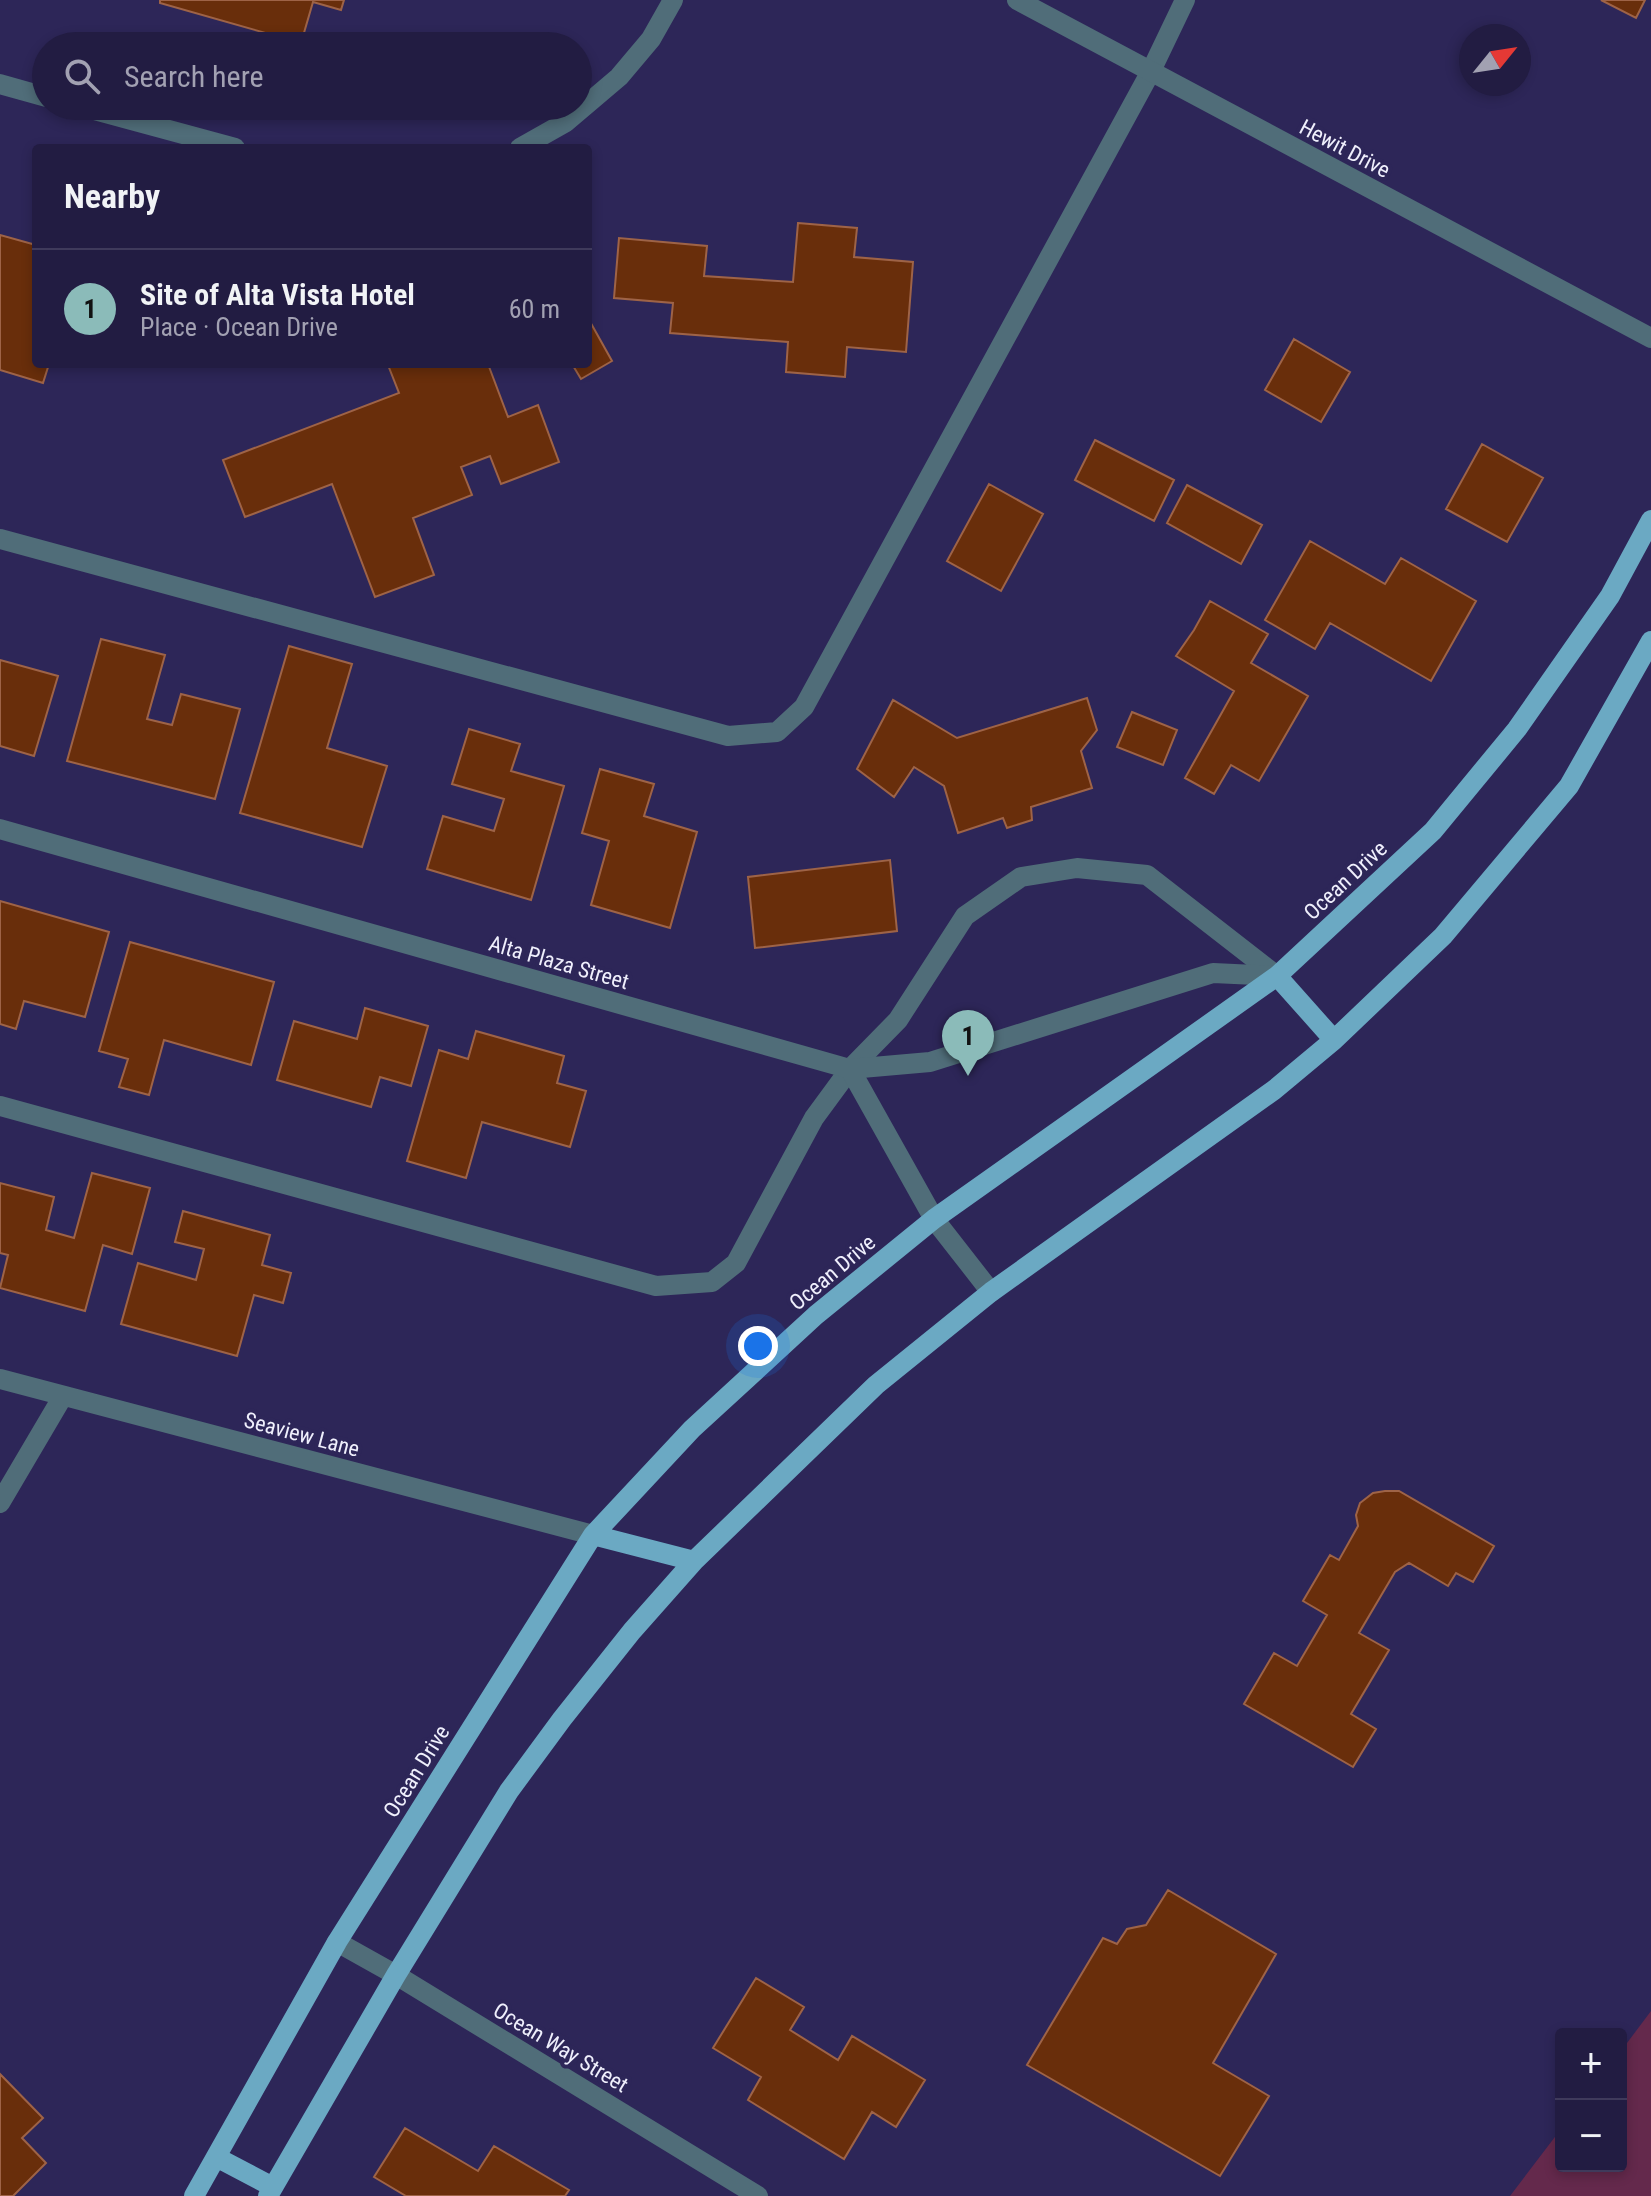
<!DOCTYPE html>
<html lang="en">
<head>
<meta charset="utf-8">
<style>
  body { margin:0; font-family:"Roboto Condensed",sans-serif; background:#2e294d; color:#f1f3f6 }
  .controls { position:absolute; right:24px; bottom:24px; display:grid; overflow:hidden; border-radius:8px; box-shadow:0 4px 12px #0003 }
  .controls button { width:72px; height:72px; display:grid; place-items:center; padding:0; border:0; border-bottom:2px solid #3f3a5b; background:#221c42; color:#f1f3f6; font:40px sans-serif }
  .compass { position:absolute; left:1459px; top:24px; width:72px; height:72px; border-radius:50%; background:#221c42; box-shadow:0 4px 12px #0003; rotate:60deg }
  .you { position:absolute; left:758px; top:1346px; width:28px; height:28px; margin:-20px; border:6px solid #fff; border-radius:50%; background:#1a73e8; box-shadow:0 0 0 12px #1a73e833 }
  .badge { display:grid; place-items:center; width:52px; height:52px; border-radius:50%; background:#8bbbb9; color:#111; font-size:26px; font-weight:700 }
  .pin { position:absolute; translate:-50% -66px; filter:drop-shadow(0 2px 4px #0008) }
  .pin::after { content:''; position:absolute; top:42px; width:28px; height:24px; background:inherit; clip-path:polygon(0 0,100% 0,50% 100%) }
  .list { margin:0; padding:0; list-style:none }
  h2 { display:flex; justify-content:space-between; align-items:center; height:104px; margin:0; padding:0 32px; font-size:34px }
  h2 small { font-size:26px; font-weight:400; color:#a2a1b2 }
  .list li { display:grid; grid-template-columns:52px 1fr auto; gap:24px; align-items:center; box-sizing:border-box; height:120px; padding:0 32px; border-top:2px solid #3f3a5b }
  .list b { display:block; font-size:30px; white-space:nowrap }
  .list p { margin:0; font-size:26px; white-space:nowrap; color:#a2a1b2 }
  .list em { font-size:26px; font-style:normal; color:#a2a1b2 }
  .icon { flex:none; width:44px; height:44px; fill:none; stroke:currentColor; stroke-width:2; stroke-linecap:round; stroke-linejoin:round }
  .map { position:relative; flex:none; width:1651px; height:2196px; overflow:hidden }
  .search { position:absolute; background:#221c42; box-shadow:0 4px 12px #0003; left:32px; top:32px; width:560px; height:88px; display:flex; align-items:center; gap:20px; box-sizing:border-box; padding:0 28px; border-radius:44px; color:#a2a1b2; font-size:30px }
  .panel { position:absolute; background:#221c42; box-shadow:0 4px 12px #0003; left:32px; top:144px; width:560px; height:224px; border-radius:8px }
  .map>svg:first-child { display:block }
</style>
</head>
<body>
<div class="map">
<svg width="1651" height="2196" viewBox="0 0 1651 2196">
  <rect width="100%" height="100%" fill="#2d2658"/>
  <path fill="#64294c" d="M1651,2011V2196H1510L1561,2129V2166H1621V2051Z"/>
  <path fill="#692e0b" stroke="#9e6347" stroke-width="2" d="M160,0H344L341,10L313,2L301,43L160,3Z
    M1601,0H1645L1636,18Z
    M798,223L857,228L854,257L913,262L906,352L847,347L845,377L786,372L788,342L670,333L673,303L614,298L619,238L707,246L704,276L793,282Z
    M0,235L36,245V364H49L43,383L0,370Z
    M588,318L612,361L581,379L572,364H588Z
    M1294,339L1350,372L1321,422L1265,390Z
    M488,364L508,417L538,405L559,462L501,484L490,456L461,467L472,495L413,518L434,575L375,597L332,484L245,517L223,460L399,393L388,365L390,364Z
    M1095,440L1174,480L1154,521L1075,480Z
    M1482,444L1543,478L1507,542L1446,509Z
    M989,484L1043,514L1001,591L947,561Z
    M1187,485L1262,525L1241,564L1167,523Z
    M1310,541L1385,584L1401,558L1476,601L1431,681L1330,623L1315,649L1265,620Z
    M1210,601L1268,634L1251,663L1308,696L1259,781L1231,765L1214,794L1185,778L1234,691L1176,656L1194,630Z
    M101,639L165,655L147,719L172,725L181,694L240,709L215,799L67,761Z
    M289,646L352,664L327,748L387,766L362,847L240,813Z
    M0,660L58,676L34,756L0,746Z
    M1087,698L1097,730L1081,751L1092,788L1031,807L1032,820L1007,828L1003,818L958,833L944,786L914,767L894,797L857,769L893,700L957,738Z
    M1132,712L1177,730L1163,765L1117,747Z
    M469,729L520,744L511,771L564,786L531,900L427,869L443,816L494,831L504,799L452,784Z
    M600,769L654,784L644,816L697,832L670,928L591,905L609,841L582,833Z
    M890,860L897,931L755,948L748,877Z
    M0,901L109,932L85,1017L24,1001L16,1029L0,1024Z
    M130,942L274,982L251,1065L164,1040L149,1095L119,1087L128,1059L99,1051Z
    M365,1008L428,1026L411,1086L380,1077L371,1107L277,1080L294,1021L357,1039Z
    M476,1031L564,1056L557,1083L586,1091L570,1147L482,1122L466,1178L407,1161L439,1050L468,1059Z
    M92,1173L150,1188L132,1254L103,1245L85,1311L0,1288L8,1255L0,1253V1183L54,1197L46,1230L74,1238Z
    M183,1211L270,1235L262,1265L291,1273L283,1303L254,1295L237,1356L121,1324L138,1263L196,1280L204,1249L175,1242Z
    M1385,1491H1399L1494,1546L1473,1582L1456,1573L1448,1586L1409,1563L1395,1572L1359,1633L1389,1650L1351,1714L1376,1729L1353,1767L1244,1704L1274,1653L1297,1666L1327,1615L1303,1601L1330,1555L1339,1560L1358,1526L1356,1515L1360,1503L1373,1493Z
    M1168,1890L1276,1954L1213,2063L1269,2096L1220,2176L1027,2065L1103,1938L1117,1944L1127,1929L1146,1925Z
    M756,1978L804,2007L790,2030L838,2060L852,2036L925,2080L896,2127L872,2112L844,2159L748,2100L761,2077L713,2048Z
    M0,2074L43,2118L22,2138L46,2163L13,2196H0Z
    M405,2128L478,2171L494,2146L569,2190L565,2196H406L374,2177Z"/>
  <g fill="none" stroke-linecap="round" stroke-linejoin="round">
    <path stroke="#506d79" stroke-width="20" d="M0,539L728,736L777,732L804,707L1150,73L1185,0
      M0,1106L656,1286L712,1282L736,1263L814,1118L850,1069L898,1020L965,916L1021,877L1077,868L1147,875L1277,976"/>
    <path stroke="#506d79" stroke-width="20" d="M1017,0L1651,338
      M0,84L46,97
      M80,106L235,148
      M520,148L566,122L619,77L651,39L673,0
      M0,829L850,1069L934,1219L991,1292
      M850,1069L930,1062L1213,973L1277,976
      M0,1379L593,1535
      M0,1503L63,1396
      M337,1942L396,1975L758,2196"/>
    <path stroke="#6ba9c3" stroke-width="20" d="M1277,976L1334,1040
      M593,1535L694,1561
      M216,2157L273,2187
      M194,2196L337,1942L593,1535L692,1429L816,1315L934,1219L1277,976L1433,831L1517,729L1610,596L1651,520
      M268,2196L396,1975L509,1791L562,1719L632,1631L694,1561L876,1385L991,1292L1274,1090L1334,1040L1443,936L1569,786L1651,641"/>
  </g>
  <g text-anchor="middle" stroke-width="8" stroke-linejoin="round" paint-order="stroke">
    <g font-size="22" fill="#efeffc" stroke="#2d2658">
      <text transform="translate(1345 148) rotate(28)" y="8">Hewit Drive</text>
      <text transform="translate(1345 880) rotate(-43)" y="8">Ocean Drive</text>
      <text transform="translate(559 962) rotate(16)" y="8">Alta Plaza Street</text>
      <text transform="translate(832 1272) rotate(-40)" y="8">Ocean Drive</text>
      <text transform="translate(302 1434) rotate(15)" y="8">Seaview Lane</text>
      <text transform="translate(416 1771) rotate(-58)" y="8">Ocean Drive</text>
      <text transform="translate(561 2047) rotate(31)" y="8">Ocean Way Street</text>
    </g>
  </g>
</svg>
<div class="controls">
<button>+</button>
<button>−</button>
</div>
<svg class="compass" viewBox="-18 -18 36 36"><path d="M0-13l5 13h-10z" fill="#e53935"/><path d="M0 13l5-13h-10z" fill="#a2a1b2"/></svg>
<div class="you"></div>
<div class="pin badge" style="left:968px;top:1076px">1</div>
<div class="search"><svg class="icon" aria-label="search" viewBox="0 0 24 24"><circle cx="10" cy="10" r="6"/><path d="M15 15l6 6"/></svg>Search here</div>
<section class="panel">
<h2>Nearby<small></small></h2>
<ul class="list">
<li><span class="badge">1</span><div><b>Site of Alta Vista Hotel</b><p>Place · Ocean Drive</p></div><em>60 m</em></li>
</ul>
</section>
</div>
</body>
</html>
